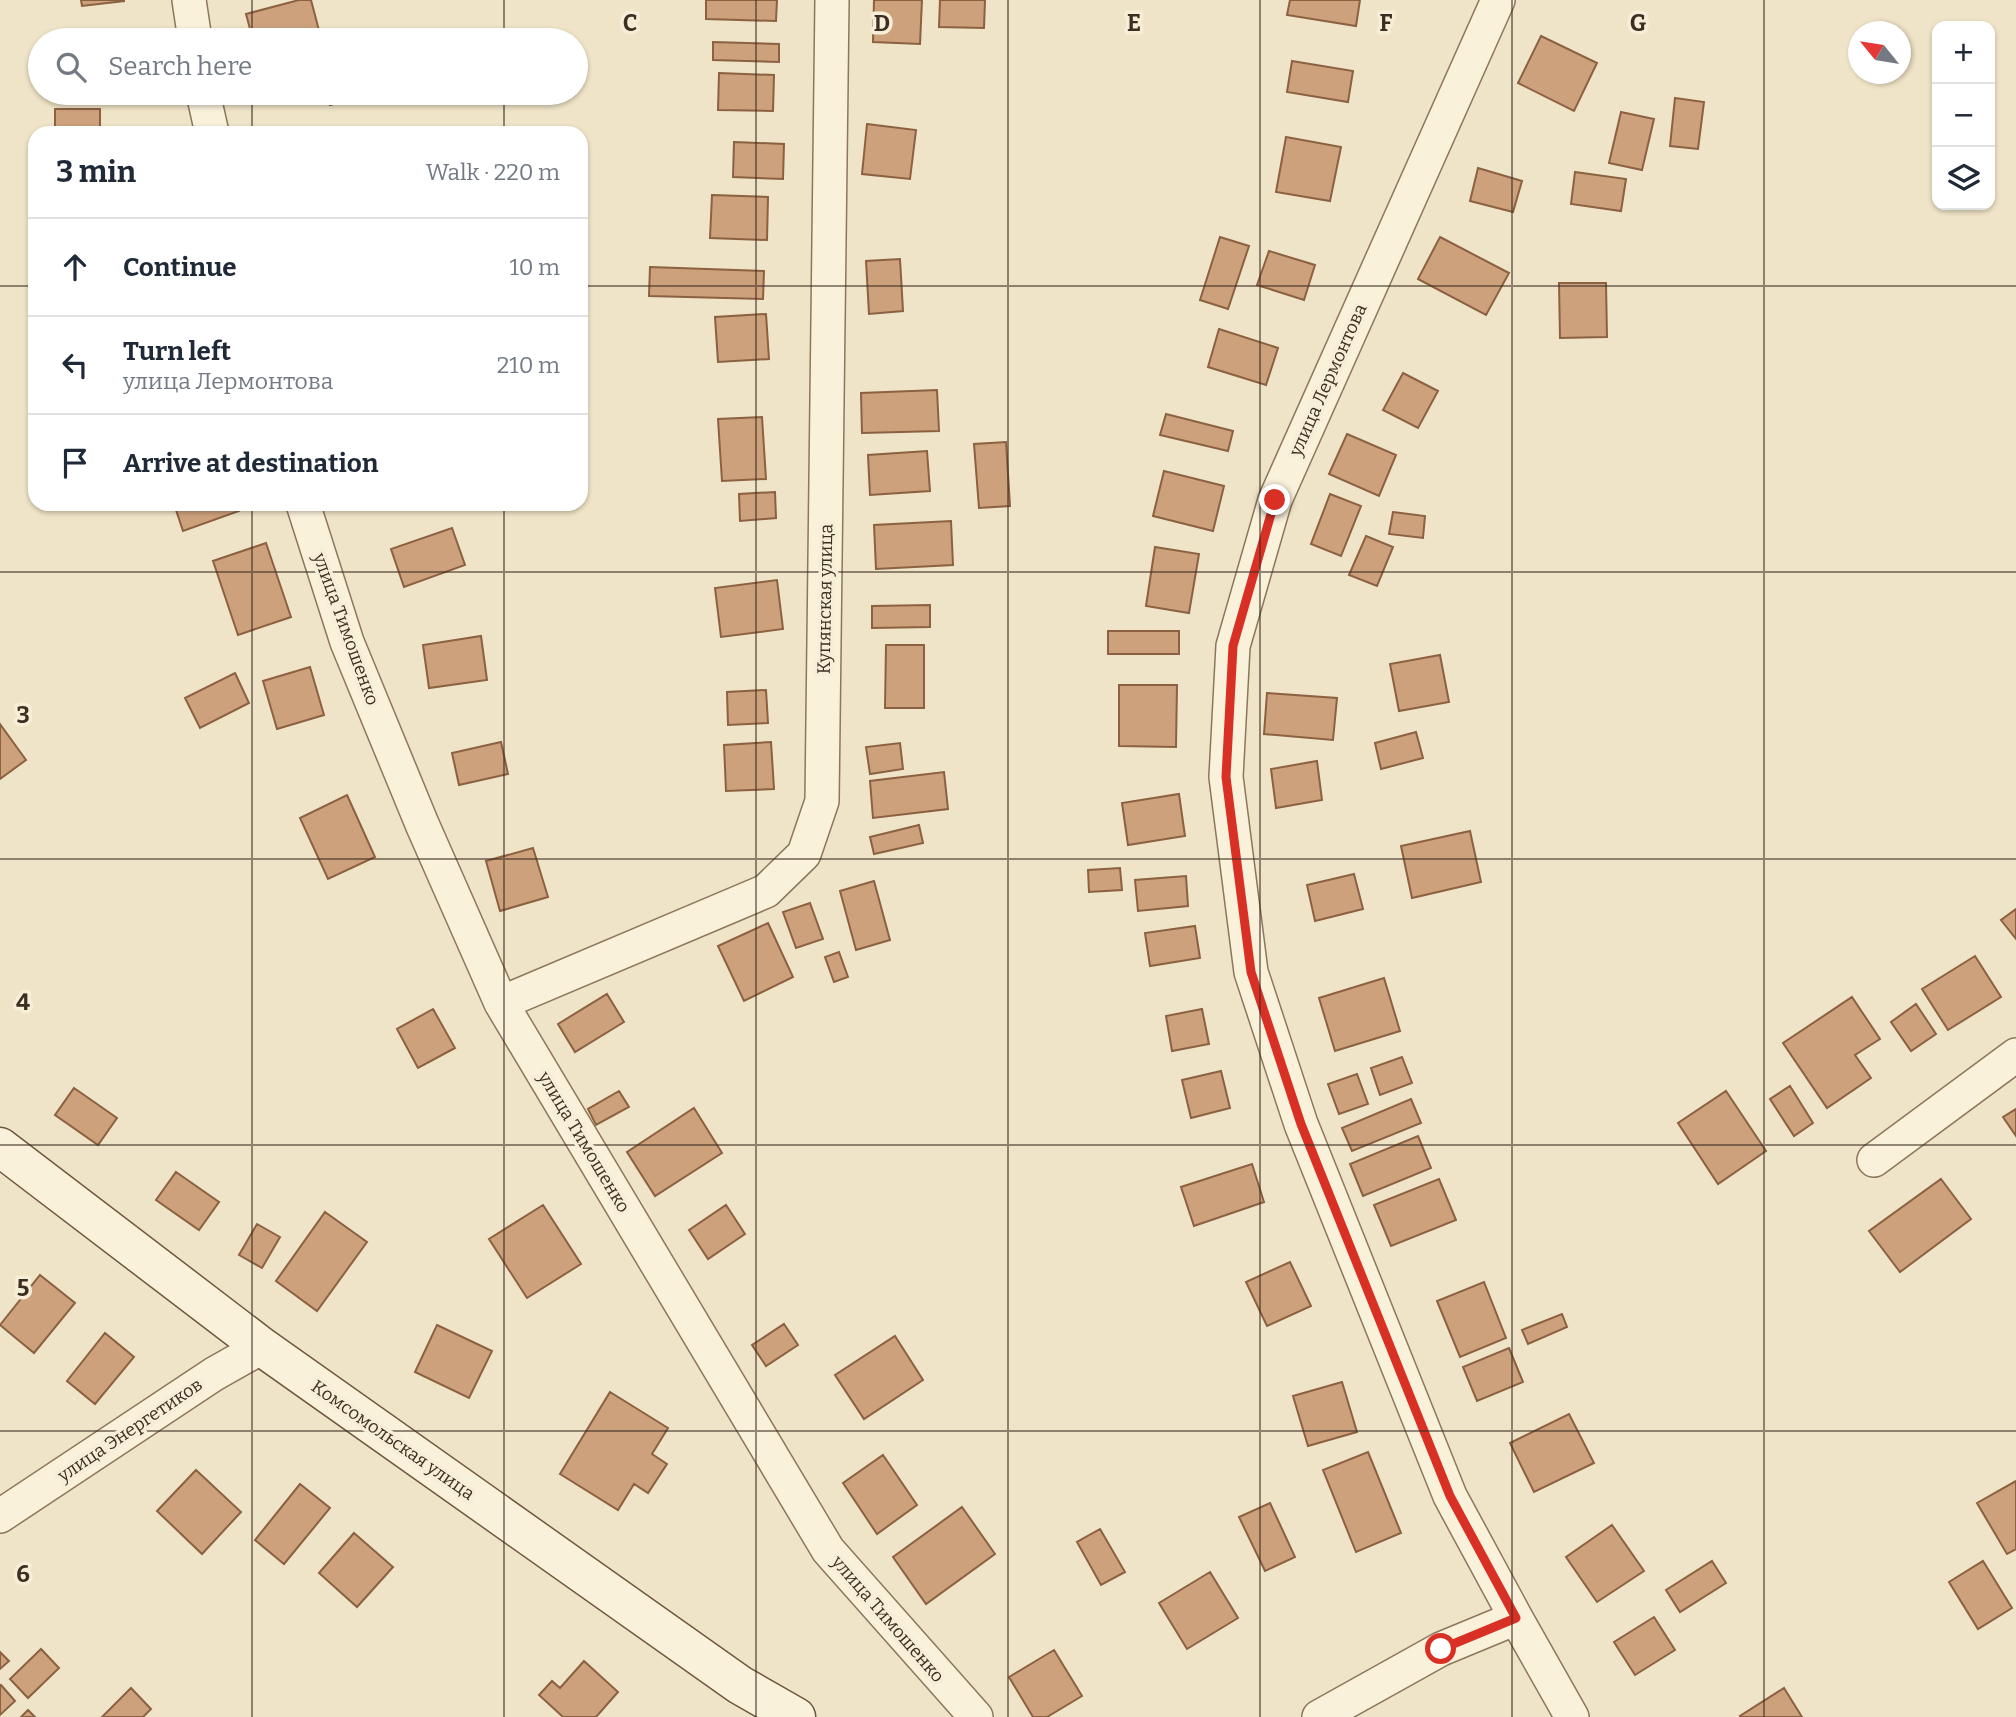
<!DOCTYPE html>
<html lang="en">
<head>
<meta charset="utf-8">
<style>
  body { margin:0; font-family:Bitter,serif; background:#f6f6f7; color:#1f2937 }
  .controls { position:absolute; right:21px; top:21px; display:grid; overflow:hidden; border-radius:14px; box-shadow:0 2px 5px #0004 }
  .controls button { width:63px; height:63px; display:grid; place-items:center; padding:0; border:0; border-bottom:2px solid #e0e1e3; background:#fff; color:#1f2937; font:35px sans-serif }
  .compass { position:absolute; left:1848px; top:21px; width:63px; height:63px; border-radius:50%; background:#fff; box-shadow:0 2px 5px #0004; rotate:300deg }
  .stop { position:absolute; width:21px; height:21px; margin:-16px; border:5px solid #d93025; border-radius:50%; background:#fff }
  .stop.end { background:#d93025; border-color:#fff; box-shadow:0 2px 7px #0008 }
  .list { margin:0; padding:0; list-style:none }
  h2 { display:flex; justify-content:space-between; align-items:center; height:91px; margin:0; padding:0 28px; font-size:30px }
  h2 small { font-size:23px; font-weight:400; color:#747a83 }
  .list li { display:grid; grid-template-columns:46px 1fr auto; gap:21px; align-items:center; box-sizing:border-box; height:98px; padding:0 28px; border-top:2px solid #e0e1e3 }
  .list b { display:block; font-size:26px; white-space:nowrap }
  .list p { margin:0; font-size:23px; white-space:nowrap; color:#747a83 }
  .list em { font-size:23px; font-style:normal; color:#747a83 }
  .icon { flex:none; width:38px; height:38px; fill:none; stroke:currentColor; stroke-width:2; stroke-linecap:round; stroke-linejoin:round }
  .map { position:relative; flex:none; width:2016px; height:1717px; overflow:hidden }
  .search { position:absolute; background:#fff; box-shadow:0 2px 5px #0004; left:28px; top:28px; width:560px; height:77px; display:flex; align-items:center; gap:18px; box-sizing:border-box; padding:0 24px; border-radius:38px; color:#747a83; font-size:26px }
  .panel { position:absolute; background:#fff; box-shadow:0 2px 5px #0004; left:28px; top:126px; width:560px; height:385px; border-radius:21px }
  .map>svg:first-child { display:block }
</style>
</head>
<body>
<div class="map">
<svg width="2016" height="1717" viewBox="0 0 2016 1717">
  <rect width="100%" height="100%" fill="#efe4c7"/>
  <path fill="#cea17d" stroke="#8b6141" stroke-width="2" d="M81,0H124V1L82,6Z
    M299,0H311L321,38L314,40H253L246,14Z
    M706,0H777L776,21L706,19Z
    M874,0H922L920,44L873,42Z
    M940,0H985L984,28L939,27Z
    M1290,0H1360L1356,26L1287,15Z
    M397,33L399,40H371Z
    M135,35L136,40H110Z
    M1541,36L1597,63L1574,111L1518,83Z
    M713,42L779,44V62L713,60Z
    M1292,61L1353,71L1348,102L1287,92Z
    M719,73L774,75L773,111L718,110Z
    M96,93H130L98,99Z
    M327,93H377L330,105Z
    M1675,98L1704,102L1698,149L1670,146Z
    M55,109H100V133H55Z
    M1621,112L1654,119L1642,170L1609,163Z
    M867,124L916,130L910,179L862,174Z
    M1286,137L1341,147L1330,201L1276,192Z
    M734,142L784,144L783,179L733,177Z
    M1478,168L1522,181L1513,212L1470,201Z
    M1575,172L1626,179L1621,211L1571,204Z
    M712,195L768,197L767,240L710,238Z
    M1220,237L1249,246L1228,309L1200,300Z
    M1440,237L1509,273L1486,315L1418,279Z
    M1269,251L1315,265L1304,300L1257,285Z
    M900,259L903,311L869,314L866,261Z
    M650,267L764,271L763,299L649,296Z
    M1559,283H1606L1607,337L1560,338Z
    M766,314L769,359L718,362L715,317Z
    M1219,329L1278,348L1266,385L1208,367Z
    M1403,373L1438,391L1418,428L1383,410Z
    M937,390L939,431L862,433L861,393Z
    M1166,414L1233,431L1228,451L1160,435Z
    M762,417L766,479L722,481L718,419Z
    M1347,434L1396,455L1379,496L1329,474Z
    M1006,442L1010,506L979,508L974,444Z
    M927,451L930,491L870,495L868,455Z
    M1164,471L1224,486L1213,531L1153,516Z
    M775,492L776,518L740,521L739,494Z
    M1330,494L1361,506L1341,556L1311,544Z
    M174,504H236L239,511L183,531Z
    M1393,512L1425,516L1423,538L1389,534Z
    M951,521L953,565L876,569L874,525Z
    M452,528L465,565L404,587L391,549Z
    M1366,536L1393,547L1377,586L1349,575Z
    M266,543L291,617L238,635L213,561Z
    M1155,547L1199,554L1189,613L1146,606Z
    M777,580L783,629L721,637L715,588Z
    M930,605V627L872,628V606Z
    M1108,631H1179V654H1108Z
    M481,636L487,680L429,688L423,645Z
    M886,645H924V708H885Z
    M1440,655L1449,702L1399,711L1390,664Z
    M310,667L324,715L277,729L263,681Z
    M235,673L249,703L200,728L185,698Z
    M1119,685H1177L1176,747L1119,746Z
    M766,690L768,723L728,725L727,692Z
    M1267,693L1337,698L1333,740L1264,734Z
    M0,724L26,760L0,779Z
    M1416,732L1423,758L1381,769L1375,743Z
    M501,742L508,774L459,785L452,753Z
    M771,742L774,789L726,791L724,745Z
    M900,743L903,769L870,774L866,747Z
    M1317,761L1322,800L1276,808L1271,769Z
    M944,772L948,809L873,818L870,781Z
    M1179,794L1185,836L1128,845L1122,803Z
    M347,795L375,857L328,879L300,818Z
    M919,825L923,843L874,854L870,837Z
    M1470,831L1481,882L1412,898L1401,846Z
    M533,848L548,897L500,911L486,861Z
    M1120,868L1122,890L1089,892L1088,870Z
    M1354,874L1363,909L1315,921L1307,885Z
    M1186,876L1188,906L1138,911L1135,880Z
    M874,881L890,940L856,950L840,891Z
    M810,903L823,939L796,948L783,912Z
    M2016,909V939L2001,920Z
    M768,923L793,977L744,1001L718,946Z
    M1195,926L1200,958L1150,966L1145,933Z
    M839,952L848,977L834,982L825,957Z
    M1975,956L2001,997L1948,1030L1922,989Z
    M1384,978L1400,1031L1335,1051L1319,998Z
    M607,994L624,1022L575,1052L558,1024Z
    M1852,997L1880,1039L1855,1055L1871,1078L1827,1108L1783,1043Z
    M1916,1004L1936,1034L1911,1051L1891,1022Z
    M433,1009L455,1048L418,1068L397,1029Z
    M1202,1009L1209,1044L1172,1051L1166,1016Z
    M1402,1057L1412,1083L1380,1095L1371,1068Z
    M1221,1071L1230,1108L1191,1118L1182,1080Z
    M1357,1074L1368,1104L1339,1114L1328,1084Z
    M1790,1086L1813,1123L1794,1136L1770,1099Z
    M74,1088L117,1118L98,1145L55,1115Z
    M619,1091L629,1107L596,1125L588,1109Z
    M1726,1091L1766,1151L1718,1184L1678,1123Z
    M1411,1099L1421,1123L1352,1151L1342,1128Z
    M694,1108L722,1153L655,1196L627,1152Z
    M2016,1109V1136L2003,1117Z
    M1418,1136L1431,1168L1363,1196L1350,1164Z
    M1252,1164L1264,1202L1194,1226L1181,1187Z
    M176,1172L219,1202L199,1230L156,1200Z
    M1439,1179L1456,1220L1391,1246L1374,1205Z
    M1941,1179L1971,1219L1900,1272L1869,1231Z
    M543,1205L581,1264L527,1298L489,1239Z
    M726,1205L745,1234L708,1259L689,1230Z
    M325,1212L367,1242L317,1311L276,1281Z
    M257,1224L280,1237L262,1268L239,1255Z
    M1290,1262L1311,1306L1267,1326L1246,1282Z
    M40,1275L75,1303L34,1353L0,1325Z
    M1484,1282L1506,1338L1460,1357L1437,1301Z
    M1562,1314L1567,1327L1528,1344L1522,1330Z
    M784,1324L798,1345L766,1366L752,1345Z
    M437,1325L492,1351L469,1398L415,1372Z
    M105,1333L134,1357L95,1404L67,1381Z
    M895,1336L923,1380L864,1419L835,1375Z
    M1509,1348L1523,1382L1477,1401L1463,1367Z
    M1342,1382L1357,1432L1308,1446L1293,1396Z
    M610,1392L668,1428L652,1454L667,1464L648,1493L634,1484L618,1510L560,1474Z
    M1569,1414L1594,1463L1534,1492L1510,1443Z
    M1368,1452L1401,1533L1356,1552L1323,1470Z
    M883,1455L917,1505L877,1534L843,1483Z
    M196,1470L241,1512L202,1554L157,1511Z
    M2016,1481V1549L2007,1554L1977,1503Z
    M300,1484L330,1508L284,1564L255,1540Z
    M1270,1503L1295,1557L1265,1571L1239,1517Z
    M962,1507L995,1554L926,1604L893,1557Z
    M1612,1525L1644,1571L1597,1602L1566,1557Z
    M1100,1529L1125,1572L1101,1585L1077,1542Z
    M354,1533L393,1567L357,1607L319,1573Z
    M1712,1561L1726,1583L1680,1612L1666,1590Z
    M1983,1561L2012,1608L1978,1629L1949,1582Z
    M1210,1572L1238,1618L1187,1649L1159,1603Z
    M1654,1617L1675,1650L1635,1675L1614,1642Z
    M41,1649L59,1668L28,1698L10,1679Z
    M1054,1650L1082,1696L1047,1717H1033L1009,1677Z
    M0,1652L9,1661L0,1669Z
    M584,1661L618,1692L596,1717H563L539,1695L552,1681L560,1688Z
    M1,1685L15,1701L0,1715V1686Z
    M131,1688L151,1709L143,1717H102Z
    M1784,1688L1802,1717H1741L1740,1716Z
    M28,1710L35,1717H21Z"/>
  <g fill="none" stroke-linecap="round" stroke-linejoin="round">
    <g stroke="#8c775c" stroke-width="36">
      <path id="street" d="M189,0L195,40
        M1498,0L1275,500L1233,646L1226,777L1251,972L1301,1124L1450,1496L1516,1618L1572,1717
        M203,93L212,133
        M303,504L347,642L422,824L501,1003L828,1550L976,1717
        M501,1003L766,891L804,854L822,801L832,0
        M1874,1160L2016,1055
        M0,1516L214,1374L262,1347
        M1319,1717L1441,1649L1516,1618"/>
    </g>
    <g stroke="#6e583f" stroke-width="41">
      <path id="secondary" d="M0,1147L262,1347L740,1685L796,1717"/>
    </g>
    <use href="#street" stroke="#faf1db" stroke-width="33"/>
    <use href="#secondary" stroke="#faf1db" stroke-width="38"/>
  </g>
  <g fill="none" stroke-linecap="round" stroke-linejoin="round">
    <path stroke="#d93025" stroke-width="9" d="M1275,500L1233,646L1226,777L1251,972L1301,1124L1450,1496L1516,1618L1441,1649"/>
  </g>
  <path fill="none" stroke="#3c2e20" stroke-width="2" stroke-opacity="0.55" d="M252,0V40M504,0V40M756,0V1717M1008,0V1717M1260,0V1717M1512,0V1717M1764,0V1717M252,93V133M504,93V133M0,286H35M581,286H2016M252,504V1717M504,504V1717M0,572H2016M0,859H2016M0,1145H2016M0,1431H2016"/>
  <g text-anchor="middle" stroke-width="7" stroke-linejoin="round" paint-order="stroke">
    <g font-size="18" fill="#3c2e20" stroke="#f6eed7">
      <text transform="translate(1328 380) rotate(-66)" y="6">улица Лермонтова</text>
      <text transform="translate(825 599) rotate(-89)" y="6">Купянская улица</text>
      <text transform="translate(346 629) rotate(70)" y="6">улица Тимошенко</text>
      <text transform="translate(584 1142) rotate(59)" y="6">улица Тимошенко</text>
      <text transform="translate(130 1430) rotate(-34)" y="6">улица Энергетиков</text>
      <text transform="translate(393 1440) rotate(35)" y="6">Комсомольская улица</text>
      <text transform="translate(888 1619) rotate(49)" y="6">улица Тимошенко</text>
    </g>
  </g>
  <g font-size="23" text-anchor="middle" font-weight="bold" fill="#3c2e20" stroke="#f6eed7" stroke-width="7" stroke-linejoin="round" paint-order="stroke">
    <text x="630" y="31">C</text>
    <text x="882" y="31">D</text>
    <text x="1134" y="31">E</text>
    <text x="1386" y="31">F</text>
    <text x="1638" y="31">G</text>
    <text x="23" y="723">3</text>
    <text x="23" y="1010">4</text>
    <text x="23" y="1296">5</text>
    <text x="23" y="1582">6</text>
  </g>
</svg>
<div class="controls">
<button>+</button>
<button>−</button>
<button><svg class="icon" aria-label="layers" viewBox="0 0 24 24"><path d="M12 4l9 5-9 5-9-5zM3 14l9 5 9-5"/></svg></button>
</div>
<svg class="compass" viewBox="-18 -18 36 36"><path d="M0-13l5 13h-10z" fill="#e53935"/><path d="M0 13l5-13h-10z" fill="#747a83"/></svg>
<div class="stop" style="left:1441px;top:1649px"></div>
<div class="stop end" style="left:1275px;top:500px"></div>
<div class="search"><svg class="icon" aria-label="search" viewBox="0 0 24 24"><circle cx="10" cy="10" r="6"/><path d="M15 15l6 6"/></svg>Search here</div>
<section class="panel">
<h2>3 min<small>Walk · 220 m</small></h2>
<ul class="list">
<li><svg class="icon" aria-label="ahead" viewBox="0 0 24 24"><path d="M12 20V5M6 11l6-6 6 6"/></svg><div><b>Continue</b></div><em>10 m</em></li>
<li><svg class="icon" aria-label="left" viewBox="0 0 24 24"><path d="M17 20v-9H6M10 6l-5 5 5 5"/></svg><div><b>Turn left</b><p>улица Лермонтова</p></div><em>210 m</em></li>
<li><svg class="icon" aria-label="arrive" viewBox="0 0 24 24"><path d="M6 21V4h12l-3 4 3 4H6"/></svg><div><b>Arrive at destination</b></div></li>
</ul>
</section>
</div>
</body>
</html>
